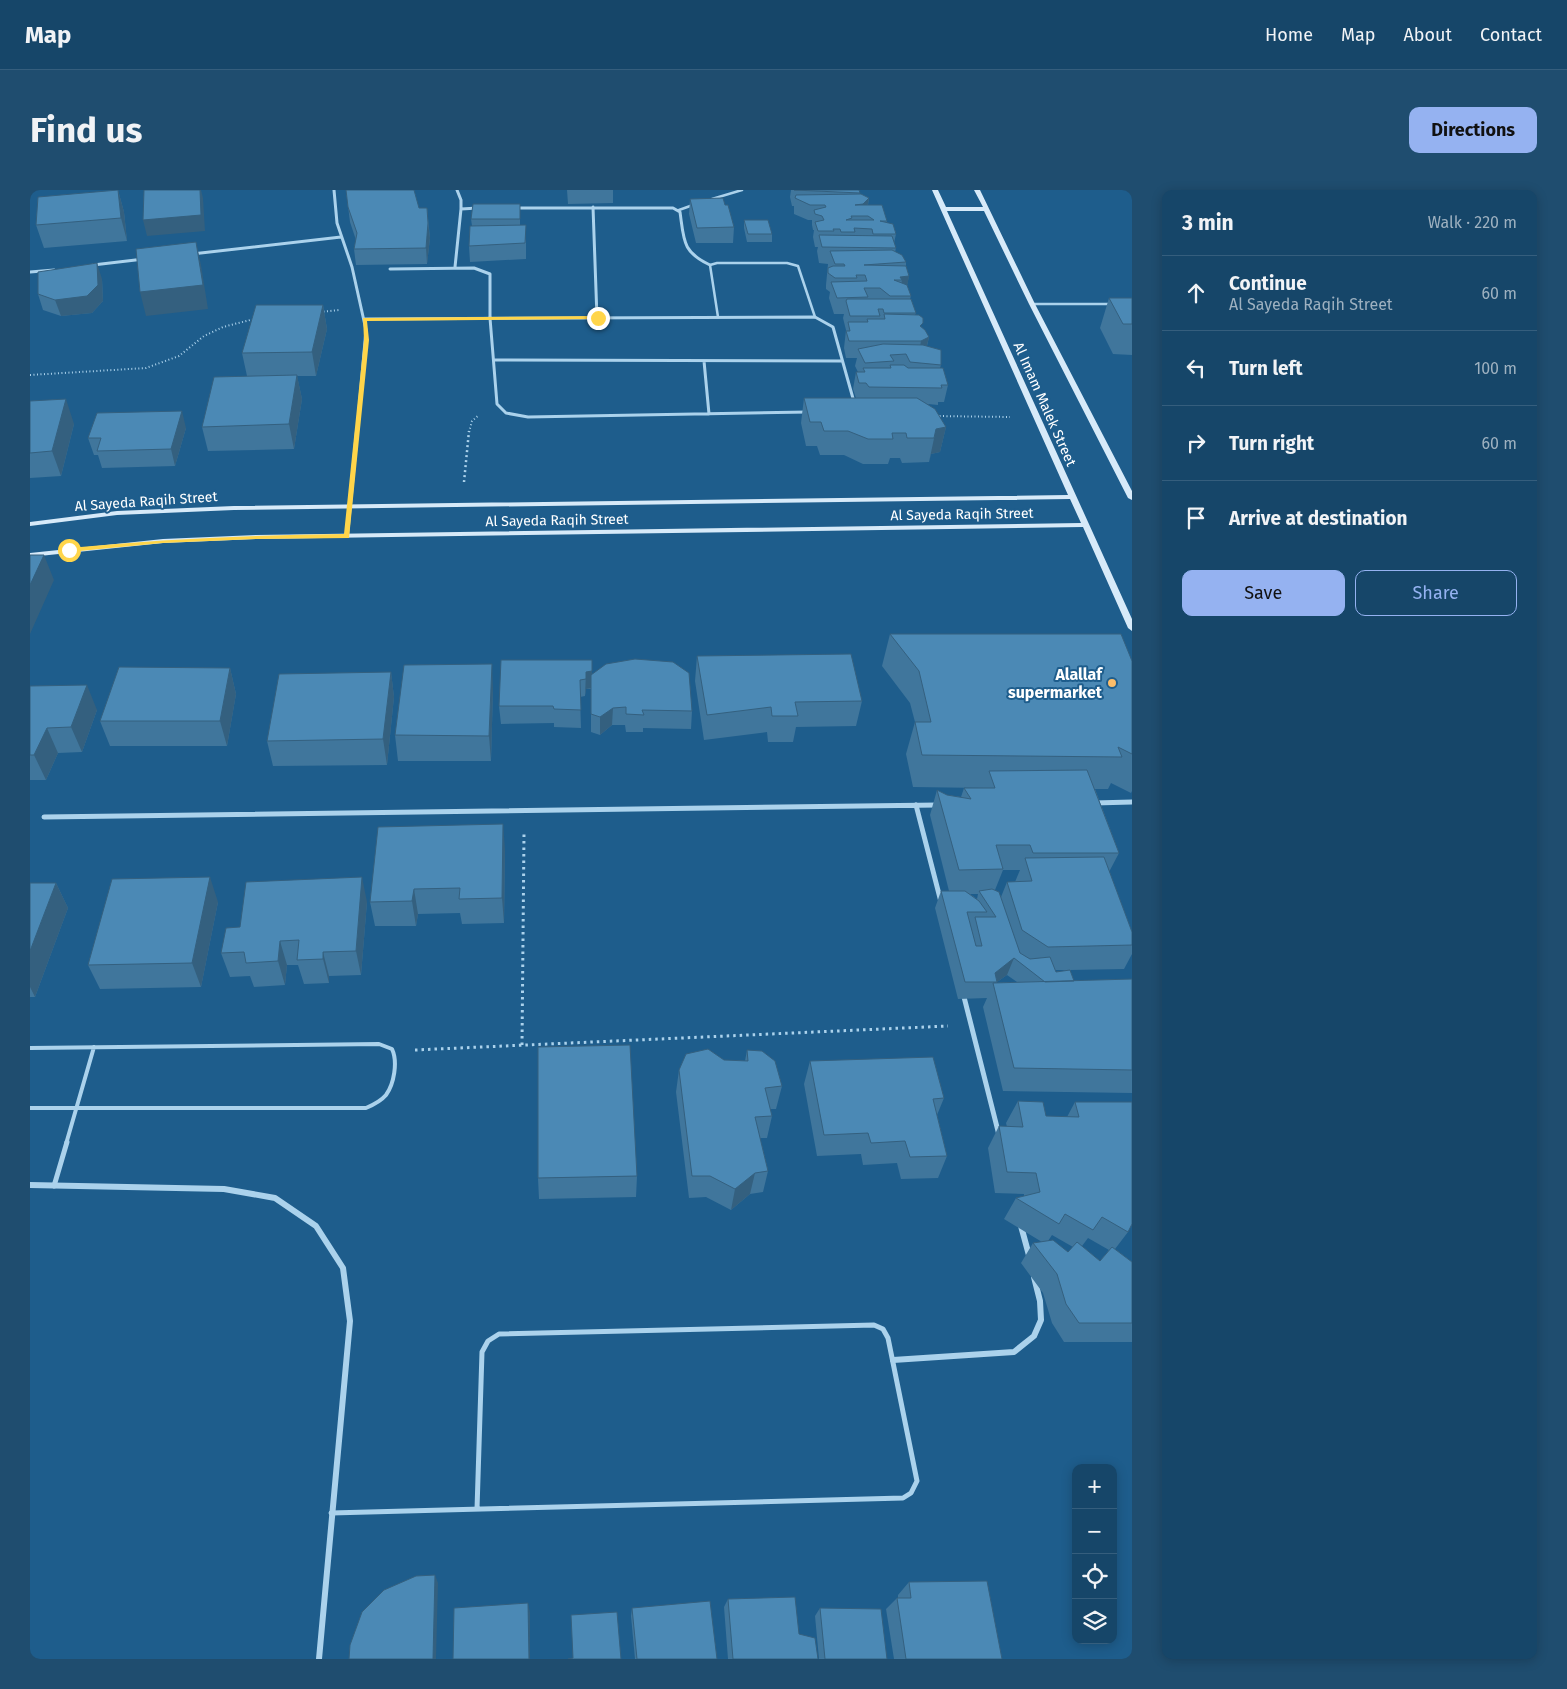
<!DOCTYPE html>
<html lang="en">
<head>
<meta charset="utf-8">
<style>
  body { margin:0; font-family:"Fira Sans",sans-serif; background:#1f4d6f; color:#f1f3f6 }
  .controls { position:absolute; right:15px; bottom:15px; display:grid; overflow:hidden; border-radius:10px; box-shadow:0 2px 12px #0003 }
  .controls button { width:45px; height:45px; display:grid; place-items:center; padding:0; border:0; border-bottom:1px solid #355e7d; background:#164669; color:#f1f3f6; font:25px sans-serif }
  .stop { position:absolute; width:15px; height:15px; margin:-11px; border:4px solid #ffd54a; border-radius:50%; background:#fff }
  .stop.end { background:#ffd54a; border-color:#fff; box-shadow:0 1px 5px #0008 }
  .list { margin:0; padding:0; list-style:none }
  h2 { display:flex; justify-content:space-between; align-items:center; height:65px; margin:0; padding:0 20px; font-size:21px }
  h2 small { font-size:16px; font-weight:400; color:#9eb1c0 }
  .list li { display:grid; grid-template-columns:32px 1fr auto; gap:15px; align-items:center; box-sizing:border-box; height:75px; padding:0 20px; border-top:1px solid #355e7d }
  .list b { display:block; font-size:19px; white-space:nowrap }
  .list p { margin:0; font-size:16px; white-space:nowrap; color:#9eb1c0 }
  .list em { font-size:16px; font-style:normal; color:#9eb1c0 }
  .actions { display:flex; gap:10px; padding:15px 20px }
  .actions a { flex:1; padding:11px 0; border:1px solid #95b2f1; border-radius:10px; text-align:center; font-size:18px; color:#95b2f1 }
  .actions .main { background:#95b2f1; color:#111 }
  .icon { flex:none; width:28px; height:28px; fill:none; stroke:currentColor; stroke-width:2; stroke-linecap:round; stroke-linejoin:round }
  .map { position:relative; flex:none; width:1102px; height:1469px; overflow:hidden; border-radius:10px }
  header { display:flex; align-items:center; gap:30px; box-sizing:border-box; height:70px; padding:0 25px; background:#164669; border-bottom:1px solid #355e7d }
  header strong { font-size:24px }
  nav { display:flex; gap:28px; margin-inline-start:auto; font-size:18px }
  .intro { display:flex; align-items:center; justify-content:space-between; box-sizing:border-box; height:120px; padding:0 30px }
  h1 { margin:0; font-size:35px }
  .button { padding:12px 22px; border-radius:10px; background:#95b2f1; color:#111; font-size:18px; font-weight:700 }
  main { display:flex; gap:30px; padding:0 30px }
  aside { flex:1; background:#164669; border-radius:10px; box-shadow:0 2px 12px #0003 }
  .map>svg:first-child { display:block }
</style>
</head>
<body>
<header>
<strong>Map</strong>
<nav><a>Home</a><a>Map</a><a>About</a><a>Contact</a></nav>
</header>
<div class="intro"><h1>Find us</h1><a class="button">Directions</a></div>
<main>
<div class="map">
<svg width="1102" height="1469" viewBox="0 0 1102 1469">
  <rect width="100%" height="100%" fill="#1e5d8c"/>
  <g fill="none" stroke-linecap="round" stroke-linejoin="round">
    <path stroke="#abd2ec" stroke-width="2" stroke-dasharray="1 2.5" stroke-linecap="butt" d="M290,122L309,120
      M0,185L116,178L149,166L174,146L193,137L224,129
      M906,226L980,227
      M439,242L442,231L449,225"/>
    <path stroke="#abd2ec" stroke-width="2.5" stroke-dasharray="2 3" stroke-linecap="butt" d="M434,292L439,241"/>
    <path stroke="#abd2ec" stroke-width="3" stroke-dasharray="2.5 4" stroke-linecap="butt" d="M492,855L494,643
      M385,860L918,836"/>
    <path stroke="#abd2ec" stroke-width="2.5" d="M682,9L712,0
      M649,20L663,15
      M1002,114H1082
      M688,127L680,75L687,73H757L768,76L785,127"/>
    <path stroke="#abd2ec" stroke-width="4" d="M0,858L349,854L362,859C368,872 364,894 356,905C351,911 343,915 336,918H0
      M36,954L64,857"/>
    <path stroke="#abd2ec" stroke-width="5" d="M24,996L37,952
      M301,1323L873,1308L881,1303L887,1291L858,1148L853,1139L844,1135L469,1144L458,1151L452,1162L447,1319"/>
    <path stroke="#abd2ec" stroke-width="3" d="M304,0L307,33L322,77L336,140L327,242
      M563,17L567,128
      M484,18H643L650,22C654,50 652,62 680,75
      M431,19L448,18
      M162,64L311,47
      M63,75L114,69
      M425,77L431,19V10L427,0
      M360,79L444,78L460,84V128L467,214L476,223L498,227L778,222
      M0,82L24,80
      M335,129L785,127L803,137L824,212
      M464,170L812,171
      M674,171L679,224"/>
    <path stroke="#abd2ec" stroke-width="4" d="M317,346L327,241"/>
    <path stroke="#abd2ec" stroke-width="5" d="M1064,613L1102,612
      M886,615L911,712
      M14,627L908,615
      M933,803L969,945"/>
    <path stroke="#abd2ec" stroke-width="6" d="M0,995L194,999L245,1008L286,1036L313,1078L320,1131L289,1469
      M991,1036L1000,1069
      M863,1170L984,1162L1004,1146L1011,1130L1010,1111L1004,1087"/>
    <path fill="#d7eaf9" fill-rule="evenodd" d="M902,0H908L916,17H953L944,0H950L1005,114L1102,301V310L1098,308L999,114L954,21H917L1102,429V441L1098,438L1053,337L226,349L133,353L0,367V363L133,349L226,345L1051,333L1040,309L204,320L87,325L0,336V332L87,321L204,316L1038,305Z"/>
  </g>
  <path fill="#40769c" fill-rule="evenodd" d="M88,0L94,22L97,51L14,58L6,35Z
    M316,0L389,18H397L400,48L397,74L326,75L324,59L326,50L320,32Z
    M537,0H583V13L538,14Z
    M761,0H829L830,4L839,8L838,15L857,31V33L866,44L864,53L866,58L865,62L876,72V76L879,86L877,95L881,106L880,109L886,123L885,125L892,138L899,147L897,156L911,175L910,178L918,195L914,212H908V215L898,214L916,237L910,262L901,264L899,272L872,273L870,268H860L858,274H833L814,265H790L787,256H776L771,233L774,208H826L823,199L826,182H828L825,176L827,168H816L814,158L816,140L813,128L814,124H804L799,108L800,102L796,99V95L798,74L789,73L787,61L788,57H785L783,47L784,40H783L782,35V30H778L764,24V16H762L760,7Z
    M660,9L695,15L704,37L703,53H666L659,24Z
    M490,14V35L496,51V69L440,72L439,56L442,36L441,29Z
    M714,30L742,44V52H717L714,38Z
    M72,89L73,111L62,123L31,126L13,120L8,104Z
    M1079,108H1102V165L1083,164L1070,138Z
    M293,115L297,139L286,186H267L272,209L264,259L178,261L172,237L217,186L212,163Z
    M0,211L44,234L31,286L0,288Z
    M156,238L145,276L72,278L68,265H64L58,248Z
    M860,444L1102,471V601L1101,603L1081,593L1078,599H1065L1089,663L1079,682L1102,742V764L1094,779L1040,780L1044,791L1102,789V903L973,901L953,817L957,808L928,809L905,718L911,701H919L900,625L907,600L917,605L931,607L934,598H953L883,597L876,564L885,532L880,513L852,476ZM973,680H990L985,692H977L971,707L965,700ZM940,704H948L947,709ZM1025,780H1038L1026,782ZM977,785L987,792L967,793V792Z
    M667,466L832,511L826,536L766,537L763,552H738L737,542L674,550L665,491Z
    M200,478L206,504L197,556H80L70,531Z
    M361,482L364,507L357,575L243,576L237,551Z
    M562,484L662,521L661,539L613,538V542H596L595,535H582L570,545L561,542V499H556L555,506L550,507L551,538L524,537V533L471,534L469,516Z
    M0,496L67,520L52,562L28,563L16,590H0Z
    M463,499L461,571H368L365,545Z
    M475,659L474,733L432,734L430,723L388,724L386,736H345L340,712Z
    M0,693H26L38,718L5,807H0Z
    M188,712L171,797L70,799L58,775Z
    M337,712L331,785L299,786V793L274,794L268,775H257L255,795L224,797L220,786L200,787L191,763L210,737Z
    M717,860L752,896L746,919H740L742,926L737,948H730L738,981L733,1002L720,1004L701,1020L676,1007L659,1008L646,902L649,880L694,870L715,871Z
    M780,871L914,908L907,925L917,966L908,988L871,989L867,973L833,975L831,964L787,966L774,894Z
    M988,911L1016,926L1037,927L1045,912H1102L1098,1042L1085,1059L1102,1072V1152H1034L1022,1133L1013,1103L991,1073L1003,1053L1012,1052L974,1029L986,1008L994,1006V1004L965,1003L958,958L969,936L977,937L976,933ZM1022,1045L1043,1057L1038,1062L1018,1051ZM1058,1048L1079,1060L1070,1071L1052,1056Z
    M607,986L606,1007L509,1009L508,988Z
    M879,1392L972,1469H864L856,1419L867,1408H868V1405Z
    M698,1409L769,1444L788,1469H698L694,1417Z
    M602,1418L687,1469H605L601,1426Z
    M790,1418L857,1469H789L785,1426Z"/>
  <path fill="#34607f" d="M88,0L94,22L97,51L91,28Z
    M170,0H171L173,8L175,41L117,46L113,30Z
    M839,8L836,24L825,15Z
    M398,33L400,48L397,74L396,58Z
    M166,52L171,75L178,119L116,126L110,102Z
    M67,73L72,89L73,111L62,123L31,126L25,110Z
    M879,86L876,102L869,103L872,90L870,87Z
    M293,115L297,139L286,186L282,162Z
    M899,147L895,163L888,168L891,151Z
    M267,185L272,209L264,259L259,234Z
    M36,209L44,234L31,286L22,261Z
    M152,221L156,238L145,276L141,259Z
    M916,237L910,262L901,264L899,272L906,239Z
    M14,365L24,390L0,444V395Z
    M462,474L463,499L461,571L459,546Z
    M200,478L206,504L197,556L190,531Z
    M562,481V498L556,499L555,506L556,482Z
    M361,482L364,507L357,575L353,549Z
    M57,495L67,520L52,562L41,537Z
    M583,518L582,535L570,545V527Z
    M17,538L28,563L16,590L4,565Z
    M473,634L475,659L474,733L472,708Z
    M180,687L188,712L171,797L162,773Z
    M332,687L337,712L331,785L326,761Z
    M26,693L38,718L5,807L0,797V761Z
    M384,699L388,724L386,736L382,711Z
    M250,751L257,775L255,795L248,771Z
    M293,762L299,786V793L293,769Z
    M984,768L977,785L967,792L965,783Z
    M725,983L720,1004L701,1020L705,999Z
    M405,1385L408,1393L406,1469H403Z
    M498,1413L500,1422V1469H499Z"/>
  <path fill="#4b89b5" stroke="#34607f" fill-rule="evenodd" d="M88,0L91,28L6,35L8,7Z
    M114,0H170L171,25L113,30Z
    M316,0H384L389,18H397L398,33L396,58L324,59L327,43L318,17Z
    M764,0H829L830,3Z
    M831,4L839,8L833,14L825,15H852L857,31H850L863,34L866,44H843L842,39L824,38L825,42H811L810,39H803L804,41H788L785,32L794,30L792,26L785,24L784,20L796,17L795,15H780L765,8L766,5ZM821,26H838L844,30H816L822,28Z
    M693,8L695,15H698L704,37L667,38L660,9Z
    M443,14H490V29H441Z
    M714,30H738L742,44H718Z
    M496,35L495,53L439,56L440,36Z
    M789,45L862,46L866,58L792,57Z
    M166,52L173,95L110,102L106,59Z
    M862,60L872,65L876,72L834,75L876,76L879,86L870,87L872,90H864L877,95L881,106H860L850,98H834L838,107L807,108L801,92L837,91L835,85H826L827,88H805L798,83V78L803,76H815L814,74H805L800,61Z
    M67,73L68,95L57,106L25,110L8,104V82Z
    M1079,108H1102V134H1093Z
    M817,109H881L886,123H854L853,119H848L850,126H820L816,111Z
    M226,115H293L282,162L212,163Z
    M854,124L889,125L893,128V133L890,136L895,140L899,147L891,151H819L816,141H820L818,132H838L837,129H855Z
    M853,154L893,155L911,160V175L880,172L876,164L860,165L864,171L835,173L828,159Z
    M860,175H874L878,178H913L918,195H911L912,198L839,197L836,193H829L826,182H835L833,178H861Z
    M267,185L259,234L172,237L184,187Z
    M774,208H887L905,219L916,237L906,239L904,248H877L876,243H862L863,249H838L818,241H794L791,232H780Z
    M36,209L22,261L0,263V211Z
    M152,221L141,259L67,261L71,248H58L67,223Z
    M0,365H14L0,395Z
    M860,444H1091L1102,471V564L1088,557L1092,567L892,565L885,532H901L889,481Z
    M821,464L832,511L765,512L768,526H742L741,517L677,525L667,466Z
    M605,469L643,472L659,483L662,521L612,520L614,525L596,524V517L583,518L570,527L561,524V485L576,474Z
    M471,470H562V481L556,482V489L550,490L551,520L524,519L523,516H469Z
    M462,474L459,546L365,545L374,475Z
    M89,477L200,478L190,531H70Z
    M361,482L353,549L237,551L249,484Z
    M57,495L41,537L17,538L4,565H0V496Z
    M1057,580L1089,663H1003L1000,655H966L973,679L929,680L907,600L917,605L941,609L934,598H965L959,581Z
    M473,634L472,708L429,709L430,698L384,699L382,711L340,712L348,637Z
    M1074,667L1102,742V755L1018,757L992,740L977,692L1002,691L995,668Z
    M180,687L162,773L58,775L82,689Z
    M332,687L326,761L293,762V769L267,770L269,750L250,751L248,771L216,773L214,762L191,763L196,738L210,737L216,692Z
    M0,693H26L0,761Z
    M962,699L969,702L990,763L1000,769L1020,767L1026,782L1040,780L1044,791L1015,792L984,768L965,783L967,792H935L911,701H935L949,711L957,722H937L946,756H952L945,727H966L949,701Z
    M1102,789V880L984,878L963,793Z
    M600,855L607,986L508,988V857Z
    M678,859L694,870L718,871L717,860L732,861L745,871L752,896L735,898L742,926L725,927L738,981L725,983L705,999L680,986H662L649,880L656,864Z
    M903,867L914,908L903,909L917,966L880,967L875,951L841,953L838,943L794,945L780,871Z
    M988,911L1013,912L1016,926L1049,927L1045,912H1102V1034L1098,1042L1072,1027L1063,1040L1035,1024L1029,1034L986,1008L1010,1002L1006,983L977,982L969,936L993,937Z
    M1023,1050L1038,1062L1047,1052L1070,1071L1082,1057L1102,1072V1133H1049L1036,1114L1027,1084L1003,1053Z
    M405,1385L403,1469H319L320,1455L332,1422L354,1400L386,1386Z
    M957,1391L972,1469H876L867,1408H881L879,1392Z
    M765,1407L769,1444L785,1448L788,1469H703L698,1409Z
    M680,1411L687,1469H607L602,1418Z
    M498,1413L499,1469H423L424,1418Z
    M790,1418L851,1419L857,1469H795Z
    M587,1422L591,1469H538L543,1468L541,1425Z"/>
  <path fill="#ffd54a" d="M568,126L569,129L337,131L339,150L319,348L226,349L133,353L39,362L36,360L39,358C131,349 222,345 314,344L334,150L333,128Z"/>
  <circle fill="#fbbd6a" stroke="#1e5d8c" stroke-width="2" cx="1082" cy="493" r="5"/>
  <g text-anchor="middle" stroke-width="4" stroke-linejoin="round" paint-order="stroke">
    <g font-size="14" fill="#fff" stroke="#1e5d8c">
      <text transform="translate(1015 214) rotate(66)" y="5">Al Imam Malek Street</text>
      <text transform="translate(116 311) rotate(-4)" y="5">Al Sayeda Raqih Street</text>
      <text transform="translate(932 324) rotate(-1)" y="5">Al Sayeda Raqih Street</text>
      <text transform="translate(527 330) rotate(-1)" y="5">Al Sayeda Raqih Street</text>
    </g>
    <g font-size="16" font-weight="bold" fill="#fff" stroke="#1e5d8c" text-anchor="end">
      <text x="1072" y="490">Alallaf<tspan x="1072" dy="18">supermarket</tspan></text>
    </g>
  </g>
</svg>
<div class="controls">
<button>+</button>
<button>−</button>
<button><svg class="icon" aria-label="locate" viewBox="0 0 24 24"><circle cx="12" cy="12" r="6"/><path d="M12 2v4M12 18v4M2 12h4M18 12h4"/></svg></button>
<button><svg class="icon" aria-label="layers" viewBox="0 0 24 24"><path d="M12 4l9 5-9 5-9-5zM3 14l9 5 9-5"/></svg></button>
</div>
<div class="stop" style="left:39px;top:360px"></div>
<div class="stop end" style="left:568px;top:128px"></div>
</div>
<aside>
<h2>3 min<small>Walk · 220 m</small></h2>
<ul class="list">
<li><svg class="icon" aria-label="ahead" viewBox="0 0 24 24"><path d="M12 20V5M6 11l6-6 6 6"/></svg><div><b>Continue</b><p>Al Sayeda Raqih Street</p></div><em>60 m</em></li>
<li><svg class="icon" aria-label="left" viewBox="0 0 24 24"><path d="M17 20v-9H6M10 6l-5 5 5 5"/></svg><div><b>Turn left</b></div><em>100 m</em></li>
<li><svg class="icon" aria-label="right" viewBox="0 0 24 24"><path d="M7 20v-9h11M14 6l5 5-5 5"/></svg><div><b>Turn right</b></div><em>60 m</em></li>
<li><svg class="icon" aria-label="arrive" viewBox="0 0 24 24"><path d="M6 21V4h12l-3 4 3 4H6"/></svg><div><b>Arrive at destination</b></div></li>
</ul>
<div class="actions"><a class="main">Save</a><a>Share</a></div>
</aside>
</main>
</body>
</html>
